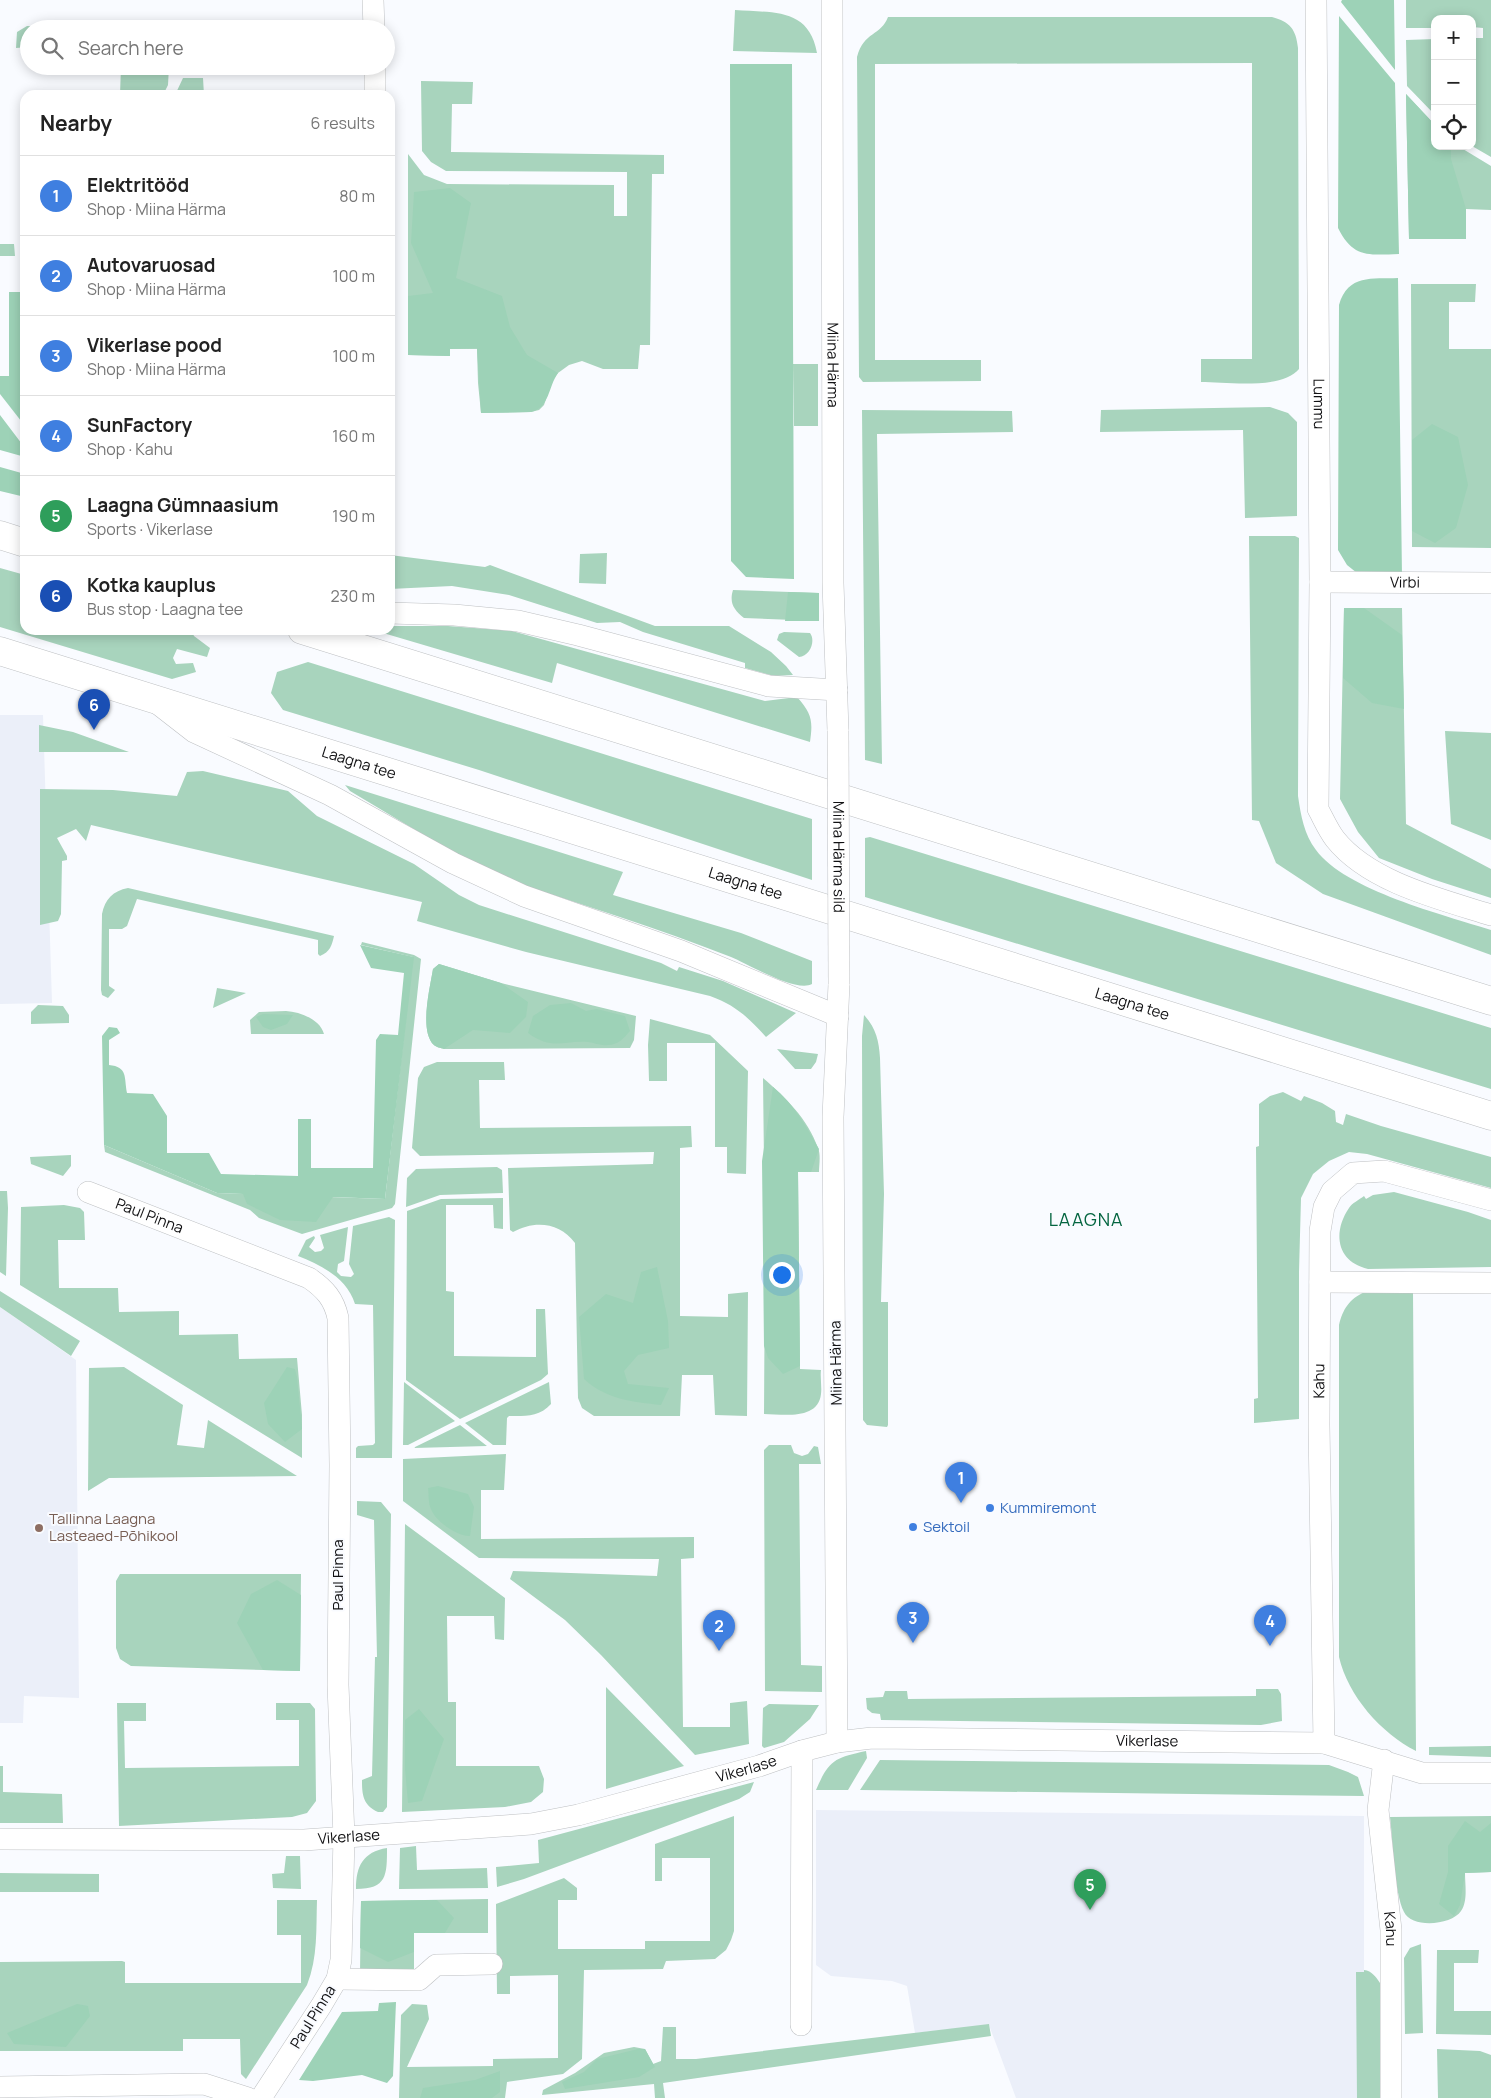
<!DOCTYPE html>
<html lang="en">
<head>
<meta charset="utf-8">
<style>
  body { margin:0; font-family:Manrope,sans-serif; background:#f6f6f6; color:#222 }
  .controls { position:absolute; right:15px; top:15px; display:grid; overflow:hidden; border-radius:10px; box-shadow:0 2px 12px #0003 }
  .controls button { width:45px; height:45px; display:grid; place-items:center; padding:0; border:0; border-bottom:1px solid #e0e0e0; background:#fff; color:#222; font:25px sans-serif }
  .you { position:absolute; left:781px; top:1274px; width:18px; height:18px; margin:-12px; border:4px solid #fff; border-radius:50%; background:#1a73e8; box-shadow:0 0 0 8px #1a73e833 }
  .badge { display:grid; place-items:center; width:32px; height:32px; border-radius:50%; background:#0b8043; color:#fff; font-size:16px; font-weight:700 }
  .pin { position:absolute; translate:-50% -41px; filter:drop-shadow(0 1px 2px #0008) }
  .pin::after { content:''; position:absolute; top:26px; width:18px; height:15px; background:inherit; clip-path:polygon(0 0,100% 0,50% 100%) }
  .list { margin:0; padding:0; list-style:none }
  h2 { display:flex; justify-content:space-between; align-items:center; height:65px; margin:0; padding:0 20px; font-size:21px }
  h2 small { font-size:16px; font-weight:400; color:#767676 }
  .list li { display:grid; grid-template-columns:32px 1fr auto; gap:15px; align-items:center; box-sizing:border-box; height:80px; padding:0 20px; border-top:1px solid #e0e0e0 }
  .list b { display:block; font-size:19px; white-space:nowrap }
  .list p { margin:0; font-size:16px; white-space:nowrap; color:#767676 }
  .list em { font-size:16px; font-style:normal; color:#767676 }
  .icon { flex:none; width:28px; height:28px; fill:none; stroke:currentColor; stroke-width:2; stroke-linecap:round; stroke-linejoin:round }
  .map { position:relative; flex:none; width:1491px; height:2098px; overflow:hidden }
  .search { position:absolute; background:#fff; box-shadow:0 2px 12px #0003; left:20px; top:20px; width:375px; height:55px; display:flex; align-items:center; gap:12px; box-sizing:border-box; padding:0 18px; border-radius:28px; color:#767676; font-size:19px }
  .panel { position:absolute; background:#fff; box-shadow:0 2px 12px #0003; left:20px; top:90px; width:375px; height:545px; border-radius:15px }
  .map>svg:first-child { display:block }
</style>
</head>
<body>
<div class="map">
<svg width="1491" height="2098" viewBox="0 0 1491 2098">
  <rect width="100%" height="100%" fill="#f9fbff"/>
  <path fill="#ebeff9" d="M0,715H43L52,1003L0,1004Z
    M0,1307L76,1360L79,1698L24,1696L23,1723H0Z
    M816,1810L1364,1816V1972H1357L1360,2098H1016L989,2025L915,2033L907,1986L892,1981L831,1976L816,1965Z"/>
  <path fill="#a8d4bd" d="M1406,0H1491V157L1472,146V38H1483V28L1472,27V19H1435V28H1406Z
    M735,10C772,13 809,7 817,53L733,51Z
    M888,17H1272C1290,22 1296,29 1298,48L1299,369C1282,390 1226,382 1201,382V359H1252V63L875,64V360H981V381L863,382L859,377L857,57C864,31 881,36 888,17Z
    M27,26L87,27L90,29H29V47L16,48L17,32Z
    M1435,39V115L1407,86L1406,40Z
    M121,66H169L168,85L163,95H120Z
    M183,78H203L204,95H175Z
    M421,81L473,82L472,104H452L451,152L664,155V174H652L650,345H640L638,369H603L582,361L569,365L558,373L552,381L544,405L539,410L531,412L481,413L478,383L477,349H450V356L408,355V154L424,175L447,184L614,185V216H627V172L446,171L431,162L422,151Z
    M1406,94L1435,125V146H1458L1491,166V210L1466,209V239H1409Z
    M0,244H14L15,256H0Z
    M1411,284H1476L1475,302H1449V349H1491V548L1412,547Z
    M793,364H818V426H794Z
    M1270,407L1288,413L1297,422V516L1245,518L1243,430L1100,432L1101,410Z
    M862,410L1012,411L1013,432L877,434L882,764L865,760Z
    M1249,536H1295L1299,538L1298,796C1301,816 1304,834 1316,850C1345,890 1444,915 1491,930V955L1323,894L1276,863L1259,821L1252,820Z
    M607,553L606,584L579,583L580,554Z
    M390,555L485,567L490,565L655,626H729L771,652L786,666L793,675L774,676L745,668V663L643,632L620,622L597,623L509,595L452,586L390,589Z
    M0,568L25,575V630H191L194,636L210,648L207,657L177,649L173,658L176,664L193,663L196,672L172,679L0,627Z
    M733,590L819,593V621L744,618C734,610 729,603 733,590Z
    M1344,608H1402L1406,824L1491,869V898L1432,879L1379,858L1358,832L1340,799Z
    M390,626H448L512,631L765,701L797,697C812,714 813,721 810,742L557,663L552,683L373,630H390Z
    M784,632L810,633C816,641 810,656 799,657L777,640L779,634Z
    M308,662L812,819V880L479,770L283,710L271,693L277,672Z
    M39,725L73,732L129,752H39Z
    M1445,731L1491,733V840L1451,824Z
    M203,771L288,791L317,816L414,864L459,895L479,905L661,963L677,971L679,967L723,981L796,1013L766,1037C748,1017 735,1005 710,996L526,952L417,921L422,902L91,825L86,841L76,829L57,838L67,856V860L62,861L61,914L58,921L40,925V789L113,790L177,796L187,772Z
    M345,785L623,872L613,895L741,933L812,961V984C796,993 748,964 731,957C655,927 576,903 499,877L467,861L350,791Z
    M870,837L1491,1028V1089L865,897V838Z
    M128,888L334,936C332,945 330,952 320,956L318,954V940L137,899L127,926L122,929H109V986L115,990L108,998L102,995L101,990L102,914C105,899 113,891 128,888Z
    M362,942L414,955L421,959L395,1204L392,1208L302,1234L259,1218L250,1210L105,1152L104,1145L217,1193L385,1199L413,957L361,945Z
    M439,964L501,983L636,1016L634,1040L630,1048L444,1049C441,1048 436,1047 434,1045C419,1031 430,988 433,969Z
    M217,988L246,993L213,1008Z
    M38,1005L63,1006L69,1015V1023L31,1024V1012Z
    M286,1011C300,1012 320,1019 324,1034H251L250,1020L259,1012Z
    M864,1015C876,1028 879,1041 880,1058L884,1194L881,1302H888V1425L887,1427L867,1425L863,1420L862,1036Z
    M650,1019L710,1035L748,1071L746,1174L727,1173V1147H715V1043H667V1081H649L648,1045Z
    M777,1049L818,1054L816,1062L811,1069H795Z
    M437,1062H504L505,1080H479L480,1128L691,1126L692,1147L680,1148V1316L728,1317V1294L748,1292L747,1416L715,1415L713,1375H682L680,1416H594L582,1408L578,1398L575,1243C560,1222 534,1220 513,1232L510,1230L508,1168L653,1164L654,1152L420,1156L412,1148L418,1078L424,1067Z
    M763,1078C785,1097 808,1119 818,1148C821,1155 819,1165 819,1172H798L800,1366V1369L821,1370C820,1378 822,1386 821,1394C818,1421 782,1414 764,1414L765,1250Z
    M1283,1092L1301,1101L1304,1096L1322,1103L1335,1111L1336,1122L1343,1125L1346,1114L1381,1126L1491,1157V1188L1367,1154L1349,1152L1329,1161L1313,1174L1301,1198L1299,1272V1419L1254,1423V1399L1258,1398L1256,1147L1259,1146V1104L1270,1096Z
    M71,1155V1166L63,1176L31,1164L30,1157Z
    M497,1167L502,1170L503,1193L440,1195L406,1207L407,1178L416,1169Z
    M0,1191H7L8,1208L6,1276L0,1272Z
    M1394,1192L1468,1212L1491,1220V1267L1368,1269C1337,1262 1332,1233 1349,1208C1352,1203 1359,1200 1364,1196L1366,1199L1373,1195Z
    M503,1198V1229L494,1228L493,1205H446V1291L454,1292V1356L536,1357V1309H545L548,1374L541,1380L460,1419L406,1380L407,1211L441,1199Z
    M64,1205L80,1208L84,1212L85,1240H58L59,1288H118L119,1312L179,1311V1335L238,1334L239,1359L297,1358L302,1415V1458L20,1285L21,1207Z
    M389,1217L395,1220L392,1458H356V1448L358,1446L373,1445L375,1443L373,1305L355,1304C347,1278 321,1265 298,1256L306,1240L314,1236L315,1238L309,1247L315,1252L321,1251L324,1248L320,1235L348,1227L344,1261L338,1264L337,1272L341,1276L351,1277L354,1274L349,1264L353,1226Z
    M0,1291L80,1341L71,1356L0,1307Z
    M1413,1291L1416,1751C1381,1733 1348,1696 1339,1657V1325C1343,1309 1349,1299 1365,1292Z
    M124,1367L183,1405L177,1445L204,1448L208,1420L297,1476L109,1478L88,1491L89,1368Z
    M404,1382L455,1421L408,1445H403Z
    M549,1382L551,1404C539,1417 526,1416 509,1416L507,1418L506,1445H493L465,1423Z
    M460,1425L487,1446L413,1448Z
    M769,1445H791L794,1453L802,1456L808,1454L814,1446L818,1447L821,1464H799L801,1665L822,1666V1692L765,1691L764,1450Z
    M506,1454L504,1490H481V1539L694,1537V1558L681,1559L683,1727H730V1703L747,1701L749,1744L695,1755L601,1655L565,1620L510,1579L513,1571L657,1576L659,1559L479,1558L403,1501V1459Z
    M357,1501L381,1502L391,1514L387,1807L383,1812H378C363,1805 362,1795 362,1780L372,1776L375,1657H377L374,1520L357,1515Z
    M405,1524L505,1598L504,1640L495,1639L494,1616H447L448,1702H456V1766H539L544,1779L543,1792L531,1802L505,1807L402,1812Z
    M120,1574H301L300,1671L131,1666L120,1659L116,1648V1581Z
    M606,1687L684,1766L606,1789Z
    M1256,1689H1278L1281,1694L1282,1721L1261,1725L881,1720L880,1714L872,1713L867,1709L866,1698L883,1697L885,1691H907L908,1699L1256,1696Z
    M117,1703H146V1721H124L125,1768L299,1766V1720H276V1703H310L315,1709L316,1801L307,1813L292,1817L119,1826Z
    M769,1704L813,1705H819L810,1719L784,1742L764,1748L762,1746L763,1708Z
    M1491,1746V1757L1429,1755V1747Z
    M866,1751L867,1758L848,1790H816C829,1760 834,1758 866,1751Z
    M880,1760L1329,1765L1348,1772L1358,1777L1364,1796L860,1790Z
    M0,1766H3V1792L62,1794L63,1823H0Z
    M754,1782L750,1792L739,1799L524,1879L497,1887L496,1867L539,1863L538,1840Z
    M734,1816V1931L731,1940L726,1950L715,1959L666,1961L663,1969L584,1970L582,2059L563,2074L507,2082L505,2098H399L401,2015L412,2004L427,2005L429,2019L407,2067L493,2066V2059L558,2058V1975L510,1976V1994H497L496,1904L564,1878L577,1888V1900H558V1949H645V1941H710V1858H662V1881H655V1844Z
    M1491,1816V1872L1465,1873C1465,1885 1468,1901 1461,1911C1452,1925 1412,1929 1404,1912C1394,1892 1393,1841 1390,1817Z
    M416,1846L417,1870L487,1868L488,1888L399,1889L400,1848Z
    M387,1848C387,1875 387,1889 356,1889C356,1866 363,1852 387,1848Z
    M286,1856H300L301,1889L273,1888L272,1874L284,1873Z
    M0,1873L99,1874V1892H0Z
    M488,1899V1933H414V1973L360,1972L361,1901Z
    M277,1900H317C316,1929 318,1957 307,1985L246,2079L241,2074L240,2039H183V2051H0V1962L122,1961L125,1962V1983H301V1935H277Z
    M1421,1944L1423,2033L1405,2034L1404,1958L1410,1948Z
    M1437,1950H1479L1478,1963H1454V2011H1491V2035L1436,2034Z
    M1364,1970C1372,1971 1376,1977 1380,1983L1381,2098H1357L1356,1972H1364Z
    M989,2024L991,2036L663,2083L665,2098H655L654,2084L542,2095L543,2090L575,2073L604,2053L634,2047L645,2049L653,2064L661,2061L663,2027H676V2059H696Z
    M1437,2049L1480,2051L1491,2055V2098H1438Z"/>
  <path fill="#9dd2b7" d="M1342,0H1394L1395,70L1341,2Z
    M1339,16L1395,83L1399,254C1368,255 1353,258 1338,228Z
    M730,64H792L794,579L746,577L731,561Z
    M1406,94L1435,125V146H1451V159L1466,209V239H1409Z
    M450,188L471,203L456,278L502,296L510,327L527,355L558,373C548,387 550,407 531,412L481,413L477,348L450,349V356L408,355V296L433,293L411,243L414,192Z
    M1398,278L1402,576L1357,573L1347,565L1338,550L1339,305C1348,274 1372,279 1398,278Z
    M9,292H25V426L0,394V376H9Z
    M0,415L25,448V457L0,450Z
    M1432,424L1458,437L1468,485L1456,528L1435,543L1412,531V440Z
    M0,467L25,474V497L0,491Z
    M788,592L819,593V621H785Z
    M1344,608H1364L1402,635L1404,709L1372,703L1343,678Z
    M360,945L414,957L385,1199L333,1197L316,1222L280,1220L247,1204L243,1194L217,1193L104,1145L102,1036L109,1027L117,1028L120,1033L109,1040V1065C128,1067 124,1077 127,1093L153,1094L167,1116V1153H209L221,1174L298,1176V1119H311V1168H373L376,1040L380,1034L398,1035L404,973L371,968Z
    M439,964L501,983L528,1002L526,1017L510,1033L473,1030L444,1049C441,1048 436,1047 434,1045C419,1031 430,988 433,969Z
    M571,1003L586,1011L597,1009L625,1016L630,1031C624,1038 618,1045 608,1045C601,1046 595,1043 588,1042C563,1040 553,1051 528,1033L533,1016L550,1005Z
    M263,1014L293,1015L287,1024L271,1030L263,1027L256,1017Z
    M773,1087C794,1104 806,1126 819,1149L811,1172H798L800,1366L783,1374L768,1358L764,1346L762,1161Z
    M657,1267L668,1321L669,1348L638,1355L624,1371L628,1384L669,1388L661,1405C633,1402 605,1399 584,1379L579,1317L606,1294L633,1303L641,1272Z
    M287,1367L295,1369L297,1377L302,1429L285,1442L268,1424L264,1403Z
    M438,1486L468,1494L474,1507L470,1536C458,1537 435,1521 431,1509C428,1503 429,1495 428,1488Z
    M277,1580L301,1595L300,1671L263,1670L237,1623L251,1594Z
    M419,1709L444,1739L422,1801L408,1803L405,1769V1720Z
    M1465,1821L1480,1832L1491,1823V1872L1465,1873L1460,1905L1454,1916L1439,1904L1448,1872V1846Z
    M437,1900L454,1918L445,1933H414V1952L388,1962L360,1948L361,1901Z
    M396,2002L393,2076L387,2083L362,2075L313,2081L299,2080L342,2012L378,2011L379,2003Z
    M77,2004L88,2006L90,2016L66,2047L14,2044L7,2033Z
    M638,2049H645L655,2067L639,2077L565,2089L562,2082L584,2072L597,2059Z
    M500,2071V2092L492,2098H420L423,2088L475,2080Z"/>
  <g fill="none" stroke-linecap="round" stroke-linejoin="round">
    <g stroke="#bec0c3" stroke-width="22">
      <g id="minor">
        <path d="M373,0L374,29"/>
        <path id="s1" d="M832,0L833,583L838,731"/>
        <path id="s2" d="M1316,0L1320,582L1318,809C1323,818 1328,830 1335,839C1369,882 1440,899 1491,915"/>
        <path d="M375,66V95"/>
        <path id="s3" d="M1320,582L1491,583"/>
        <path d="M390,613L454,615L518,621L578,635L769,686L837,690"/>
        <path d="M158,704L194,732L330,795L453,863L524,896L681,951L838,1016"/>
        <path id="s4" d="M88,1192L309,1278C325,1289 334,1299 338,1318L340,1465L338,1685L344,1837L341,1960L337,1979L321,2006L261,2098"/>
        <path d="M1320,1282L1491,1283"/>
        <path d="M837,1742L833,1117L839,984"/>
        <path id="s5" d="M1324,1743L1319,1425L1320,1231L1324,1207L1332,1191L1353,1173L1384,1171L1491,1200"/>
        <path id="s6" d="M1384,1760L1378,1810L1391,1930V2098"/>
        <path id="s7" d="M0,1839L304,1840L531,1824L578,1815L759,1766L802,1751L837,1742L872,1738L1324,1743L1422,1773H1491"/>
        <path d="M337,1979L419,1980L436,1965L492,1964"/>
        <path d="M801,2025L802,1751"/>
        <path d="M0,2087L204,2084L248,2098"/>
      </g>
    </g>
    <g stroke="#bec0c3" stroke-width="29">
      <g id="primary">
        <path d="M0,535L25,543"/>
        <path d="M302,630L1491,1001"/>
        <path id="s8" d="M0,651L1491,1116"/>
      </g>
    </g>
    <use href="#minor" stroke="#fff" stroke-width="21"/>
    <use href="#primary" stroke="#fff" stroke-width="28"/>
    <g stroke="#bec0c3" stroke-width="22" stroke-linecap="butt">
      <g id="minor-bridge">
        <path id="s9" d="M838,731L839,984"/>
      </g>
    </g>
    <use href="#minor-bridge" stroke="#fff" stroke-width="21"/>
  </g>
  <g fill="#3f7fe0" stroke="#f9fbff" stroke-width="2">
    <circle cx="990" cy="1508" r="5"/>
    <circle cx="913" cy="1527" r="5"/>
  </g>
  <circle fill="#8d6e63" stroke="#f9fbff" stroke-width="2" cx="39" cy="1528" r="5"/>
  <g text-anchor="middle" stroke-width="4" stroke-linejoin="round" paint-order="stroke">
    <g font-size="15" fill="#111113" stroke="#f9fbff">
      <text dy="5" stroke="none"><textPath href="#s1" startOffset="365">Miina Härma</textPath></text>
      <text dy="5" stroke="none"><textPath href="#s2" startOffset="404">Lummu</textPath></text>
      <text dy="5" stroke="none"><textPath href="#s3" startOffset="85">Virbi</textPath></text>
      <text dy="5" stroke="none"><textPath href="#s8" startOffset="376">Laagna tee</textPath></text>
      <text dy="5" stroke="none"><textPath href="#s9" startOffset="126">Miina Härma sild</textPath></text>
      <text dy="5" stroke="none"><textPath href="#s8" startOffset="781">Laagna tee</textPath></text>
      <text dy="5" stroke="none"><textPath href="#s8" startOffset="1186">Laagna tee</textPath></text>
      <text dy="5" stroke="none"><textPath href="#s4" startOffset="66">Paul Pinna</textPath></text>
      <text transform="translate(836 1363) rotate(-91)" y="5">Miina Härma</text>
      <text dy="5" stroke="none"><textPath href="#s5" startOffset="362">Kahu</textPath></text>
      <text transform="translate(338 1575) rotate(-90)" y="5">Paul Pinna</text>
      <text dy="5" stroke="none"><textPath href="#s7" startOffset="1159">Vikerlase</textPath></text>
      <text dy="5" stroke="none"><textPath href="#s7" startOffset="754">Vikerlase</textPath></text>
      <text dy="5" stroke="none"><textPath href="#s7" startOffset="349">Vikerlase</textPath></text>
      <text dy="5" stroke="none"><textPath href="#s6" startOffset="170">Kahu</textPath></text>
      <text transform="translate(313 2017) rotate(-58)" y="5">Paul Pinna</text>
    </g>
    <g font-size="15" fill="#366cbe" stroke="#f9fbff" text-anchor="start">
      <text x="1000" y="1513">Kummiremont</text>
      <text x="923" y="1532">Sektoil</text>
    </g>
    <g font-size="15" fill="#785e54" stroke="#f9fbff" text-anchor="start">
      <text x="49" y="1524">Tallinna Laagna<tspan x="49" dy="17">Lasteaed-Põhikool</tspan></text>
    </g>
    <g font-size="18" letter-spacing="1" fill="#046540" stroke="#f9fbff">
      <text x="1086" y="1226">LAAGNA</text>
    </g>
  </g>
</svg>
<div class="controls">
<button>+</button>
<button>−</button>
<button><svg class="icon" aria-label="locate" viewBox="0 0 24 24"><circle cx="12" cy="12" r="6"/><path d="M12 2v4M12 18v4M2 12h4M18 12h4"/></svg></button>
</div>
<div class="you"></div>
<div class="pin badge" style="left:961px;top:1503px;background:#3f7fe0">1</div>
<div class="pin badge" style="left:719px;top:1651px;background:#3f7fe0">2</div>
<div class="pin badge" style="left:913px;top:1643px;background:#3f7fe0">3</div>
<div class="pin badge" style="left:1270px;top:1646px;background:#3f7fe0">4</div>
<div class="pin badge" style="left:1090px;top:1910px;background:#2e9e5b">5</div>
<div class="pin badge" style="left:94px;top:730px;background:#1a4fb4">6</div>
<div class="search"><svg class="icon" aria-label="search" viewBox="0 0 24 24"><circle cx="10" cy="10" r="6"/><path d="M15 15l6 6"/></svg>Search here</div>
<section class="panel">
<h2>Nearby<small>6 results</small></h2>
<ul class="list">
<li><span class="badge" style="background:#3f7fe0">1</span><div><b>Elektritööd</b><p>Shop · Miina Härma</p></div><em>80 m</em></li>
<li><span class="badge" style="background:#3f7fe0">2</span><div><b>Autovaruosad</b><p>Shop · Miina Härma</p></div><em>100 m</em></li>
<li><span class="badge" style="background:#3f7fe0">3</span><div><b>Vikerlase pood</b><p>Shop · Miina Härma</p></div><em>100 m</em></li>
<li><span class="badge" style="background:#3f7fe0">4</span><div><b>SunFactory</b><p>Shop · Kahu</p></div><em>160 m</em></li>
<li><span class="badge" style="background:#2e9e5b">5</span><div><b>Laagna Gümnaasium</b><p>Sports · Vikerlase</p></div><em>190 m</em></li>
<li><span class="badge" style="background:#1a4fb4">6</span><div><b>Kotka kauplus</b><p>Bus stop · Laagna tee</p></div><em>230 m</em></li>
</ul>
</section>
</div>
</body>
</html>
